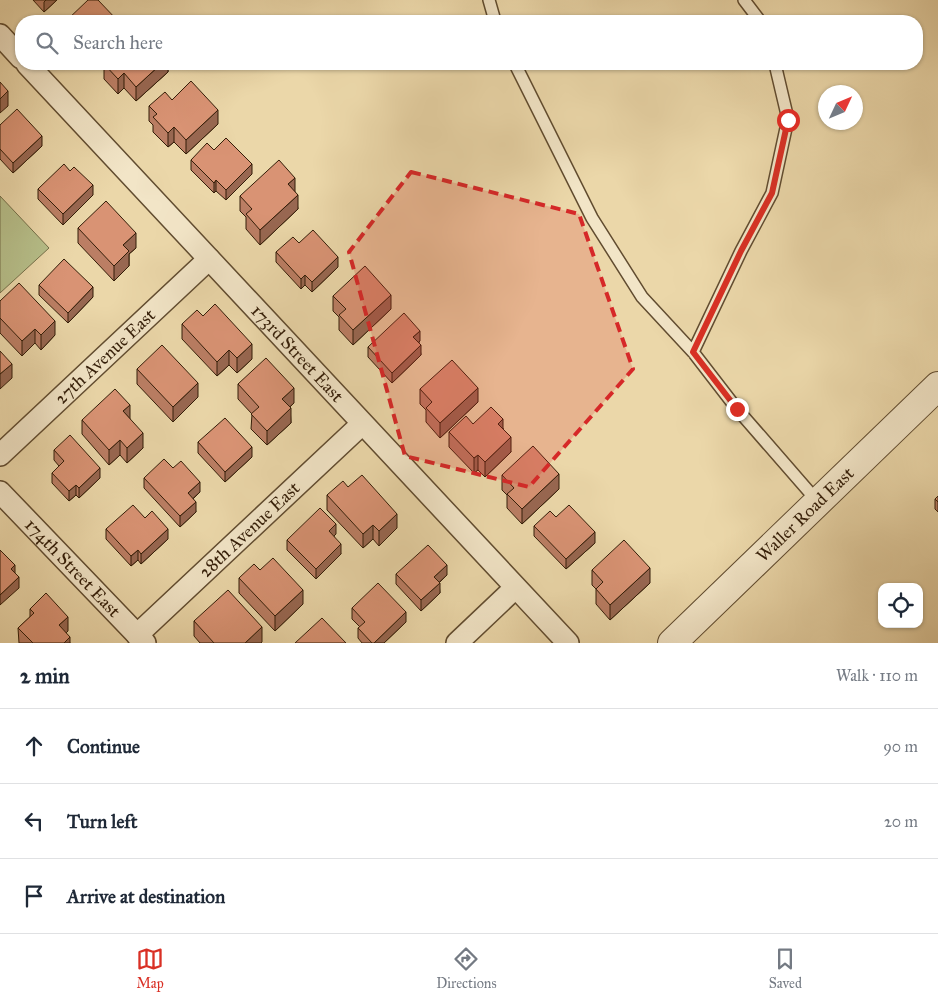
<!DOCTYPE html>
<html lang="en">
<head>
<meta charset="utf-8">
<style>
  body { margin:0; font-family:"IM FELL Great Primer",serif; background:#f2f2f3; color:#1f2937 }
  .controls { position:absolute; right:15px; bottom:15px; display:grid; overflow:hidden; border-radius:10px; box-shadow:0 1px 4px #0004 }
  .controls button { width:45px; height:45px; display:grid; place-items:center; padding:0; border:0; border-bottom:1px solid #e0e1e3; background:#fff; color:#1f2937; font:25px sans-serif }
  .compass { position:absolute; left:818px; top:85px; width:45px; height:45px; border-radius:50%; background:#fff; box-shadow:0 1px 4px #0004; rotate:46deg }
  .stop { position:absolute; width:15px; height:15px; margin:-11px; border:4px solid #d93025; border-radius:50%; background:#fff }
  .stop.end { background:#d93025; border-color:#fff; box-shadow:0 1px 5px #0008 }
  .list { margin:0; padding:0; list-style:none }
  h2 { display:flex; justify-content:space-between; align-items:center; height:65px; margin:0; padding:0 20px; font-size:21px }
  h2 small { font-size:16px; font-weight:400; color:#747a83 }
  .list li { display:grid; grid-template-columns:32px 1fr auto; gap:15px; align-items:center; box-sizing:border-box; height:75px; padding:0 20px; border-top:1px solid #e0e1e3 }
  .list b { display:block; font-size:19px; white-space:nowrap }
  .list em { font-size:16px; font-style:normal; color:#747a83 }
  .icon { flex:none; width:28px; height:28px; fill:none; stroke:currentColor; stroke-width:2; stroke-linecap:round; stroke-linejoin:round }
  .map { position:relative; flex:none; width:938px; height:643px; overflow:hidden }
  .search { position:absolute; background:#fff; box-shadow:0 1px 4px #0004; left:15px; right:15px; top:15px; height:55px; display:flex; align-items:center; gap:12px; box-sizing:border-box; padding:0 18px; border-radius:20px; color:#747a83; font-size:19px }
  .sheet { height:290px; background:#fff }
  nav { display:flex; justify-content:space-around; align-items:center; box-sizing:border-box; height:70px; border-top:1px solid #e0e1e3; background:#fff; font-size:14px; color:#747a83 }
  nav a { display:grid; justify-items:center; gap:2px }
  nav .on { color:#d93025 }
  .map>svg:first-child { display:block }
</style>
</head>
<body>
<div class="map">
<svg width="938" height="643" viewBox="0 0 938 643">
  <rect width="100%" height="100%" fill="#ebd7a9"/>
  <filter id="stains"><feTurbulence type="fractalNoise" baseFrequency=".004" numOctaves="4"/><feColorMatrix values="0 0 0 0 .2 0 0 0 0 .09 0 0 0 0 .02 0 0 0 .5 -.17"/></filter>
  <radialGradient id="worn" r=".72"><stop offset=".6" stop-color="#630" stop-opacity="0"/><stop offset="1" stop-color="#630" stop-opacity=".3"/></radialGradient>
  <path fill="#b6be89" stroke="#746e48" d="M0,196L49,248L0,293Z"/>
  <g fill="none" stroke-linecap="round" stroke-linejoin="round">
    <g stroke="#614c30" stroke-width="14">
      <path id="service" d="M489,0L495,21
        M744,0L760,21
        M515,64L592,218L642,297L693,352L737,409L818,502
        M693,352L741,251L772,193L788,119L775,64"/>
    </g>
    <g stroke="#614c30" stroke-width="24">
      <g id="minor">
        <path d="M0,35L21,58"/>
        <path id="s1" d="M27,64L568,643"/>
        <path id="s2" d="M0,455L209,259"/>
        <path id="s3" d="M0,492L145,643"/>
        <path id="s4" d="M137,635L362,424"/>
        <path d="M457,643L515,588"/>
      </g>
    </g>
    <g stroke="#614c30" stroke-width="30">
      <g id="tertiary">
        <path id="s5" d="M672,643L938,386"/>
      </g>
    </g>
    <use href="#service" stroke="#f2e5c7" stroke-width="11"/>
    <use href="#minor" stroke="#f2e5c7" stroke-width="21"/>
    <use href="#tertiary" stroke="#f2e5c7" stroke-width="28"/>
  </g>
  <path fill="#bb7e64" stroke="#331d08" d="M33,0H57L44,12Z
    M104,64H168V72L136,101L124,88L118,94L104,79Z
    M172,100L218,124L186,154L174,142L168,147L153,132V125L149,121V106Z
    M0,125L42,146L13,173L0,159Z
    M214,150L252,174L226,200L216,191L214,193L191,170V160Z
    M70,171L93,195L63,225L38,199V189Z
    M295,192L298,209L260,245L246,229V217L240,211V196Z
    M78,228L136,248L129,254V266L114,281L78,243Z
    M299,243L338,267L312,292L305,285L301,289L276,262V252Z
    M39,285L93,297L68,323L39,295Z
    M333,296L391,309L353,345L339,330V317L333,311Z
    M0,301L55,335L41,350L35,343L22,356L0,333Z
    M203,316L252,359L237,373L229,365L217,376L182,339V324Z
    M420,341L419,342L421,355L392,383L368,357V347Z
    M137,369L198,397L173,422L137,384Z
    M238,384L294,403L290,407L291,423L267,445L251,429L252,414L238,399Z
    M420,389L478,402L440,438L426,422V410L420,404Z
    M130,419L143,448L127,463L120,455L109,465L82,434V420Z
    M473,424L503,428L511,452L485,477L478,470L474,473L449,447V432Z
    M198,442L252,457L225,482L198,453Z
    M54,450L100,478L79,498L76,495L69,501L52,483V473L59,466L54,460Z
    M173,468L200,492L193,499L196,512L180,527L144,488V478Z
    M502,475L559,489L522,524L507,508V495L502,490Z
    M348,487L397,528L379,546L373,539L363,548L327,510V495Z
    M938,496V512L935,509V499Z
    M145,518L168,539L141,564L138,560L131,566L106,539V529Z
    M534,526L595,543L566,569L534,536Z
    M336,534L334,536L341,554L316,579L287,550V540Z
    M260,570L303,604L275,631L239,593V578Z
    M592,570L650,583L610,620L596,604V589L592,585Z
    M396,574L447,575L439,583L440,593L421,611L396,584Z
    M352,608L406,622L384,643H362L358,638V628L360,627L352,619Z
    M30,609L68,631L66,633L70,643H19L18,628L30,617Z
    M194,621L262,642L261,643H200L194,636Z"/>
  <path fill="#986751" stroke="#331d08" d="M46,0H57L44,12V2Z
    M161,64H168V72L136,101V87Z
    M124,73V88L118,94V79Z
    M8,91V106L0,113V99Z
    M218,110V124L186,154V140Z
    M174,127V142L168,147V133Z
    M42,136V146L13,173V163Z
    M252,164V174L226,200V190Z
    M295,178V193L288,184Z
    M216,180V191L214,193V183Z
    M93,185V195L63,225V214Z
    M298,195V209L260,245V230Z
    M136,233V248L129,254V266L114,281V266L123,245Z
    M338,257V267L312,292V282Z
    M305,275V285L301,289V279Z
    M93,287V297L68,323V313Z
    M391,295V309L353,345V330Z
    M55,321V335L41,350V335Z
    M35,329V343L22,356V341Z
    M420,331V341L413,347V337Z
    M252,344V359L237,373V358Z
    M421,345V355L392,383V373Z
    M229,350V365L217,376V362Z
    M12,364V378L0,389V374Z
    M198,383V397L173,422V407Z
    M294,388V403L282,414V399Z
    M478,388V402L440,438V423Z
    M130,405V419L123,411Z
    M291,408V423L267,445V431Z
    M503,419V434L498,424Z
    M143,433V448L127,463V448Z
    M511,437V452L485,477V462Z
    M120,440V455L109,465V450Z
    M252,447V457L225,482V472Z
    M478,455V470L474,473V458Z
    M100,468V478L79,498V488Z
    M559,474V489L522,524V509Z
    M200,482V492L188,503V493Z
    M76,485V495L69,501V491Z
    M196,502V512L180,527V516Z
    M397,514V528L379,546V531Z
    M336,524V534L329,541V531Z
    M373,525V539L363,548V534Z
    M168,529V539L141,564V554Z
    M595,532V543L566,569V559Z
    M341,544V554L316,579V569Z
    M138,550V560L131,566V556Z
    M15,565V575L11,569Z
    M447,565V575L434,587V577Z
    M650,568V583L610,620V605Z
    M19,577V588L0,605V595Z
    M440,583V593L421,611V600Z
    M303,590V604L275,631V616Z
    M406,612V622L384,643H374Z
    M68,617V631L59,640V625Z
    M262,627V642L261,643H245Z
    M70,637V643H64Z"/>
  <path fill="#d99374" stroke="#331d08" d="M88,0H98L118,21H68L67,20Z
    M104,64H161L136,87L124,73L118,79Z
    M191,81L218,110L186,140L174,127L168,133L153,117L157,114L149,106L165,92L172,100Z
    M0,82L8,91L0,99Z
    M17,109L42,136L13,163L0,149V125Z
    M226,138L252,164L226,190L216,180L214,183L191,160L207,143L214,150Z
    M279,160L295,178L288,184L298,195L260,230L246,214L252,209L240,196Z
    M64,164L70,171L74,167L93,185L63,214L38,189Z
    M106,201L136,233L123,245L129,251L114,266L78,228Z
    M313,230L338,257L312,282L305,275L301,279L276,252L293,237L299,243Z
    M64,259L93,287L68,313L39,285Z
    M365,266L391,295L353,330L339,315L346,309L333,296Z
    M19,283L55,321L41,335L35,329L22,341L0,318V301Z
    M215,304L252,344L237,358L229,350L217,362L182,324L197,310L203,316Z
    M404,313L420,331L413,337L421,345L392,373L368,347Z
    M162,345L198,383L173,407L137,369Z
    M0,351L12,364L0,374Z
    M266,358L294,388L282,399L291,408L267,431L251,414L259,407L238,384Z
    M452,360L478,388L440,423L426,408L432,402L420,389Z
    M115,389L130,405L123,411L143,433L127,448L120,440L109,450L82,420Z
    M491,407L503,419L498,424L511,437L485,462L478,455L474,458L449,432L466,416L473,424Z
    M225,418L252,447L225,472L198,442Z
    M70,435L100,468L79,488L76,485L69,491L52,473L64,461L54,450Z
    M533,446L559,474L522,509L507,494L514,488L502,475Z
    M164,459L173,468L181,461L200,482L188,493L196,502L180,516L144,478Z
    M362,475L397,514L379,531L373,525L363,534L327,495L343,481L348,487Z
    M938,496V502L935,499Z
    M133,505L145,518L152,511L168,529L141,554L138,550L131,556L106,529Z
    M569,505L595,532L566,559L534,526L550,511L556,517Z
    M320,508L336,524L329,531L341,544L316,569L287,540Z
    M624,540L650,568L610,605L596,589L603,582L592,570Z
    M428,545L447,565L434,577L440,583L421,600L396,574Z
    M0,550L15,565L11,569L19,577L0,595Z
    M273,558L303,590L275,616L239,578L254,564L260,570Z
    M378,583L406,612L374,643H372L358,628L365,622L352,608Z
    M228,590L262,627L245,643H214L194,621Z
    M46,593L68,617L59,625L70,637L64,643H33L18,628L34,613L30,609Z
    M322,618L346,643H295Z"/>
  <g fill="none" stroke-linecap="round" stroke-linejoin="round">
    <path stroke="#d93025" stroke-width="6" d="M737,409L693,352L741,251L772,193L788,120"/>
  </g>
  <path fill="#d62828" fill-opacity="0.2" stroke="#d62828" stroke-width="4" stroke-dasharray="10 6" stroke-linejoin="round" d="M411,172L579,214L633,369L529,487L405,456L349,252Z"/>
  <g text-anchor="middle" stroke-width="4" stroke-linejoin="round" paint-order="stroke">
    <g font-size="18" fill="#331d08" stroke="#f2e5c7">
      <text dy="6" stroke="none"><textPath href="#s1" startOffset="396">173rd Street East</textPath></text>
      <text dy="6" stroke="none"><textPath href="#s2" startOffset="144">27th Avenue East</textPath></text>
      <text dy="6" stroke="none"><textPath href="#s5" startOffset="185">Waller Road East</textPath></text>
      <text dy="6" stroke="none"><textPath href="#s4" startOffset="154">28th Avenue East</textPath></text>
      <text dy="6" stroke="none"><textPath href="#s3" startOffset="105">174th Street East</textPath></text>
    </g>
  </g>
  <rect width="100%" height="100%" filter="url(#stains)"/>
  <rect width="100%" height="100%" fill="url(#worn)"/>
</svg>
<div class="controls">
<button><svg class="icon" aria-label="locate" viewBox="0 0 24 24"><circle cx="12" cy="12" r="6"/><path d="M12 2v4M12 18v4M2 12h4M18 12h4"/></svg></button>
</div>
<svg class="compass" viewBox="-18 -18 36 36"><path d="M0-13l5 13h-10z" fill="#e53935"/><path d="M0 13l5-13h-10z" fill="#747a83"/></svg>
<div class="stop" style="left:788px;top:120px"></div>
<div class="stop end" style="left:737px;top:409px"></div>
<div class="search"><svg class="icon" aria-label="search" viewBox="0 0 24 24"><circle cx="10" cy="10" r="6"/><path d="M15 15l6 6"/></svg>Search here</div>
</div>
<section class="sheet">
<h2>2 min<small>Walk · 110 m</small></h2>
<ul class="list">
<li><svg class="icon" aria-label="ahead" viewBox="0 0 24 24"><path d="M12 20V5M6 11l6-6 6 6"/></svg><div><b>Continue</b></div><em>90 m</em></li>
<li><svg class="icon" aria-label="left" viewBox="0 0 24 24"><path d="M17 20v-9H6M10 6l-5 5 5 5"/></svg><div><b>Turn left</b></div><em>20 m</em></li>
<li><svg class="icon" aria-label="arrive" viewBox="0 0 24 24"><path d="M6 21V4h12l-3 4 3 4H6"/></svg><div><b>Arrive at destination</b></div></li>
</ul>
</section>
<nav>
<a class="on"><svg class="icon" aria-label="map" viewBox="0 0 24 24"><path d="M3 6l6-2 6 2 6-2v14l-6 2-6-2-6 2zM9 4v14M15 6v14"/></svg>Map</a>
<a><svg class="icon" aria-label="directions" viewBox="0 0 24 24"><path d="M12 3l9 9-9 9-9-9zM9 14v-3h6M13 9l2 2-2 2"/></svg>Directions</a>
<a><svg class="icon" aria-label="saved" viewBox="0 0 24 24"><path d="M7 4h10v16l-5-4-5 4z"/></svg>Saved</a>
</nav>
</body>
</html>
